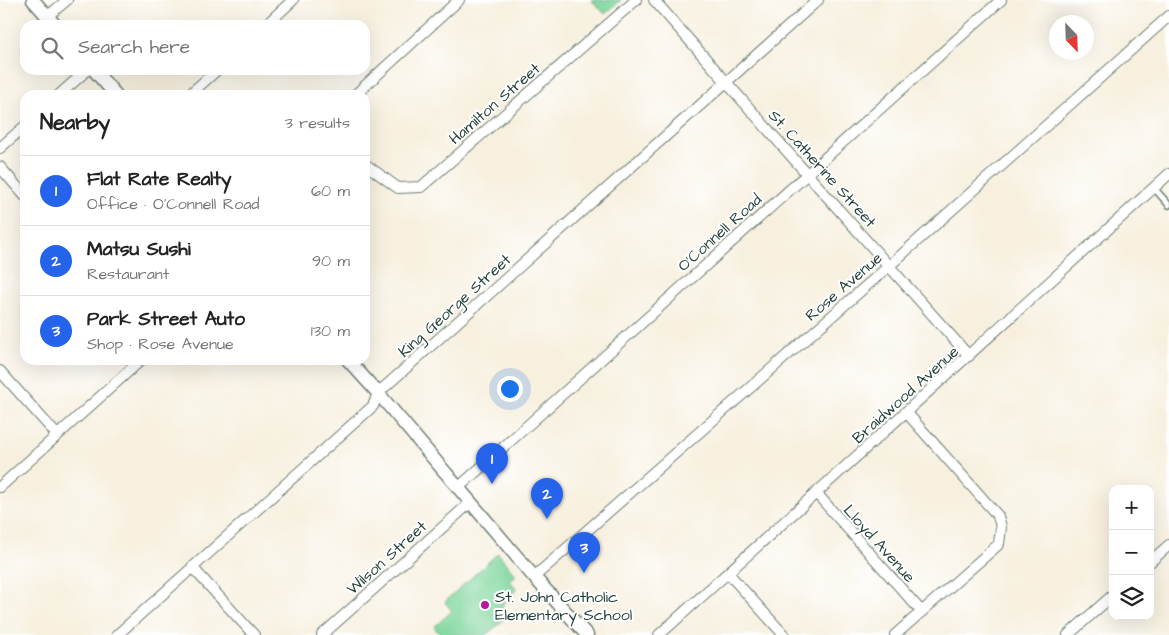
<!DOCTYPE html>
<html lang="en">
<head>
<meta charset="utf-8">
<style>
  body { margin:0; font-family:"Architects Daughter",sans-serif; background:#f2f2f2; color:#222 }
  .controls { position:absolute; right:15px; bottom:15px; display:grid; overflow:hidden; border-radius:10px; box-shadow:0 5px 20px #0002 }
  .controls button { width:45px; height:45px; display:grid; place-items:center; padding:0; border:0; border-bottom:1px solid #e0e0e0; background:#fff; color:#222; font:25px sans-serif }
  .compass { position:absolute; left:1049px; top:15px; width:45px; height:45px; border-radius:50%; background:#fff; box-shadow:0 5px 20px #0002; rotate:157deg }
  .you { position:absolute; left:509px; top:388px; width:18px; height:18px; margin:-12px; border:4px solid #fff; border-radius:50%; background:#1a73e8; box-shadow:0 0 0 8px #1a73e833 }
  .badge { display:grid; place-items:center; width:32px; height:32px; border-radius:50%; background:#2563eb; color:#fff; font-size:16px; font-weight:700 }
  .pin { position:absolute; translate:-50% -41px; filter:drop-shadow(0 1px 2px #0008) }
  .pin::after { content:''; position:absolute; top:26px; width:18px; height:15px; background:inherit; clip-path:polygon(0 0,100% 0,50% 100%) }
  .list { margin:0; padding:0; list-style:none }
  h2 { display:flex; justify-content:space-between; align-items:center; height:65px; margin:0; padding:0 20px; font-size:21px }
  h2 small { font-size:16px; font-weight:400; color:#767676 }
  .list li { display:grid; grid-template-columns:32px 1fr auto; gap:15px; align-items:center; box-sizing:border-box; height:70px; padding:0 20px; border-top:1px solid #e0e0e0 }
  .list b { display:block; font-size:19px; white-space:nowrap }
  .list p { margin:0; font-size:16px; white-space:nowrap; color:#767676 }
  .list em { font-size:16px; font-style:normal; color:#767676 }
  .icon { flex:none; width:28px; height:28px; fill:none; stroke:currentColor; stroke-width:2; stroke-linecap:round; stroke-linejoin:round }
  .map { position:relative; flex:none; width:1169px; height:635px; overflow:hidden }
  .search { position:absolute; background:#fff; box-shadow:0 5px 20px #0002; left:20px; top:20px; width:350px; height:55px; display:flex; align-items:center; gap:12px; box-sizing:border-box; padding:0 18px; border-radius:15px; color:#767676; font-size:19px }
  .panel { position:absolute; background:#fff; box-shadow:0 5px 20px #0002; left:20px; top:90px; width:350px; height:275px; border-radius:15px }
  .map>svg:first-child { display:block }
</style>
</head>
<body>
<div class="map">
<svg width="1169" height="635" viewBox="0 0 1169 635">
  <rect width="100%" height="100%" fill="#fff"/>
  <filter id="ink" filterUnits="userSpaceOnUse"><feTurbulence type="fractalNoise" baseFrequency=".02" numOctaves="2"/><feDisplacementMap in="SourceGraphic" scale="10" xChannelSelector="R" yChannelSelector="G"/><feConvolveMatrix kernelMatrix="1 2 1 2 8 2 1 2 1" color-interpolation-filters="sRGB"/></filter>
  <filter id="wash" filterUnits="userSpaceOnUse"><feTurbulence type="fractalNoise" baseFrequency=".0096" numOctaves="4" result="noise"/><feDisplacementMap in="SourceGraphic" scale="20" xChannelSelector="R" yChannelSelector="G"/><feGaussianBlur stdDeviation="1.12" result="paint"/><feColorMatrix in="noise" values="0 0 0 0 0 0 0 0 0 0 0 0 0 0 0 0 0 1.4 0 .05"/><feComposite in="paint" operator="in"/></filter>
  <g filter="url(#wash)">
    <rect width="100%" height="100%" fill="#f7f0df"/>
    <path fill="#7cd59b" stroke="#4e8968" d="M591,0H621L605,14Z
      M498,553L516,575L510,581L517,589L502,605L503,607L502,608L508,616L486,635H441L434,627L452,611L445,602Z"/>
  </g>
  <g filter="url(#ink)">
    <g fill="none" stroke-linecap="round" stroke-linejoin="round">
      <g stroke="#6b7c70" stroke-width="8">
        <path id="service" d="M1154,188L1169,205"/>
      </g>
      <g stroke="#6b7c70" stroke-width="12">
        <path id="minor" d="M654,0L807,174L969,356
          M48,16L67,0
          M266,25L293,0
          M59,95L87,70
          M189,95L217,70
          M355,95L459,0
          M0,148L25,126
          M365,164L398,188L421,187L636,0
          M0,167L25,196
          M0,371L57,435
          M0,487L141,360
          M458,488L1001,0
          M817,494L921,611
          M1150,562L1169,545
          M192,567L254,635
          M728,573L784,635
          M534,577L889,266L1169,16
          M117,635L373,406L378,393L818,0
          M322,635L471,502
          M659,635C830,482 1000,328 1169,174
          M895,635L999,544L1001,527L998,516L906,412
          M1068,635L1113,595"/>
      </g>
      <g stroke="#6b7c70" stroke-width="15">
        <path id="tertiary" d="M33,0L55,25
          M94,70L116,95
          M348,360L378,393L534,577L587,635"/>
      </g>
      <use href="#service" stroke="#fff" stroke-width="5"/>
      <use href="#minor" stroke="#fff" stroke-width="10"/>
      <use href="#tertiary" stroke="#fff" stroke-width="12"/>
    </g>
  </g>
  <circle fill="#b5179e" stroke="#fff" stroke-width="2" cx="485" cy="605" r="5"/>
  <g text-anchor="middle" stroke-width="4" stroke-linejoin="round" paint-order="stroke">
    <g font-size="16" fill="#1f3d34" stroke="#fff">
      <text transform="translate(494 103) rotate(-41)" y="6">Hamilton Street</text>
      <text transform="translate(823 168) rotate(48)" y="6">St. Catherine Street</text>
      <text transform="translate(719 232) rotate(-42)" y="6">O'Connell Road</text>
      <text transform="translate(843 286) rotate(-41)" y="6">Rose Avenue</text>
      <text transform="translate(454 305) rotate(-42)" y="6">King George Street</text>
      <text transform="translate(905 394) rotate(-42)" y="6">Braidwood Avenue</text>
      <text transform="translate(880 543) rotate(48)" y="6">Lloyd Avenue</text>
      <text transform="translate(386 557) rotate(-42)" y="6">Wilson Street</text>
    </g>
    <g font-size="16" fill="#1f3d34" stroke="#fff" text-anchor="start">
      <text x="495" y="602">St. John Catholic<tspan x="495" dy="18">Elementary School</tspan></text>
    </g>
  </g>
</svg>
<div class="controls">
<button>+</button>
<button>−</button>
<button><svg class="icon" aria-label="layers" viewBox="0 0 24 24"><path d="M12 4l9 5-9 5-9-5zM3 14l9 5 9-5"/></svg></button>
</div>
<svg class="compass" viewBox="-18 -18 36 36"><path d="M0-13l5 13h-10z" fill="#e53935"/><path d="M0 13l5-13h-10z" fill="#767676"/></svg>
<div class="you"></div>
<div class="pin badge" style="left:492px;top:484px">1</div>
<div class="pin badge" style="left:547px;top:519px">2</div>
<div class="pin badge" style="left:584px;top:573px">3</div>
<div class="search"><svg class="icon" aria-label="search" viewBox="0 0 24 24"><circle cx="10" cy="10" r="6"/><path d="M15 15l6 6"/></svg>Search here</div>
<section class="panel">
<h2>Nearby<small>3 results</small></h2>
<ul class="list">
<li><span class="badge">1</span><div><b>Flat Rate Realty</b><p>Office · O'Connell Road</p></div><em>60 m</em></li>
<li><span class="badge">2</span><div><b>Matsu Sushi</b><p>Restaurant</p></div><em>90 m</em></li>
<li><span class="badge">3</span><div><b>Park Street Auto</b><p>Shop · Rose Avenue</p></div><em>130 m</em></li>
</ul>
</section>
</div>
</body>
</html>
